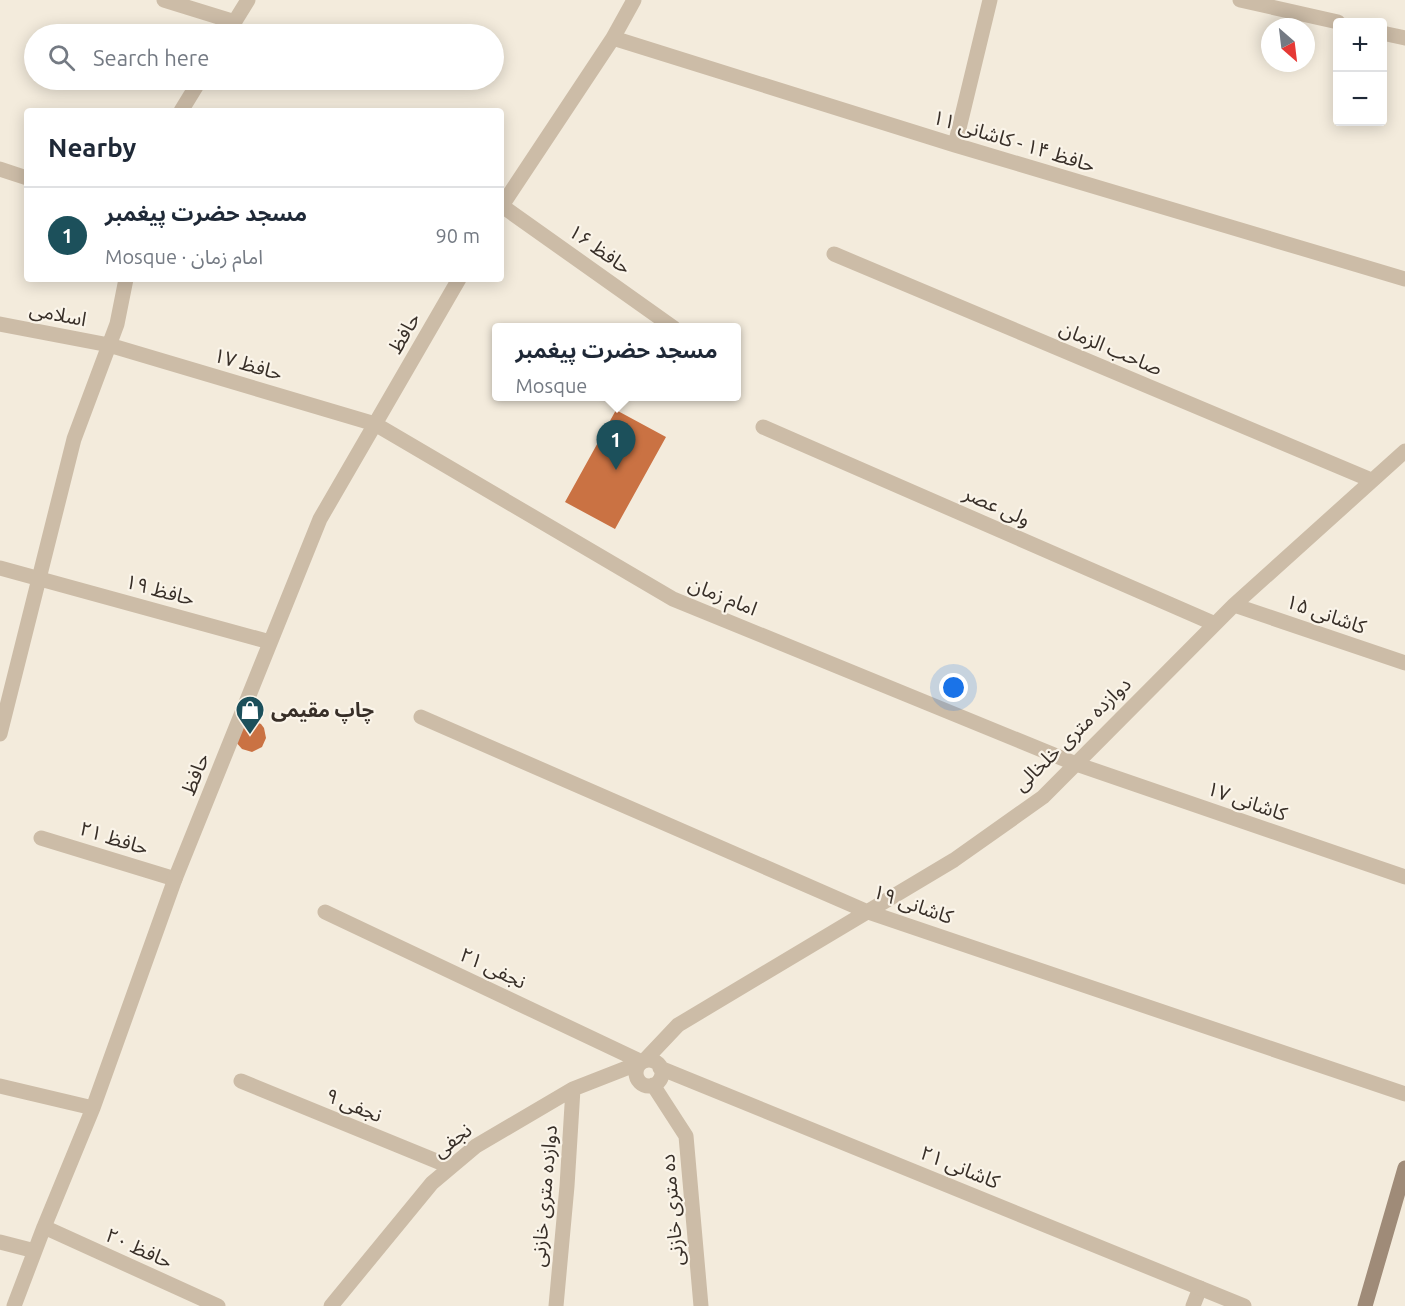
<!DOCTYPE html>
<html lang="en">
<head>
<meta charset="utf-8">
<style>
  body { margin:0; font-family:Ubuntu,"Noto Sans Arabic",sans-serif; background:#f6f6f7; color:#1f2937 }
  .controls { position:absolute; right:18px; top:18px; display:grid; overflow:hidden; border-radius:6px; box-shadow:0 3px 15px #0003 }
  .controls button { width:54px; height:54px; display:grid; place-items:center; padding:0; border:0; border-bottom:2px solid #e0e1e3; background:#fff; color:#1f2937; font:30px sans-serif }
  .compass { position:absolute; left:1261px; top:18px; width:54px; height:54px; border-radius:50%; background:#fff; box-shadow:0 3px 15px #0003; rotate:152deg }
  .you { position:absolute; left:954px; top:688px; width:21px; height:21px; margin:-15px; border:4px solid #fff; border-radius:50%; background:#1a73e8; box-shadow:0 0 0 9px #1a73e833 }
  .badge { display:grid; place-items:center; width:39px; height:39px; border-radius:50%; background:#1c505b; color:#fff; font-size:20px; font-weight:700 }
  .pin { position:absolute; translate:-50% -50px; filter:drop-shadow(0 2px 3px #0008) }
  .pin::after { content:''; position:absolute; top:32px; width:21px; height:18px; background:inherit; clip-path:polygon(0 0,100% 0,50% 100%) }
  .popup { position:absolute; left:492px; top:323px; width:249px; height:78px; box-sizing:border-box; display:grid; place-content:center; border-radius:6px; background:#fff; filter:drop-shadow(0 2px 4px #0005); font-size:20px; white-space:nowrap; color:#747a83 }
  .popup b { font-size:22px; color:#1f2937 }
  .popup::after { content:''; position:absolute; left:50%; top:100%; margin-left:-12px; border:12px solid transparent; border-top-color:#fff }
  .list { margin:0; padding:0; list-style:none }
  h2 { display:flex; justify-content:space-between; align-items:center; height:78px; margin:0; padding:0 24px; font-size:26px }
  h2 small { font-size:20px; font-weight:400; color:#747a83 }
  .list li { display:grid; grid-template-columns:39px 1fr auto; gap:18px; align-items:center; box-sizing:border-box; height:96px; padding:0 24px; border-top:2px solid #e0e1e3 }
  .list b { display:block; font-size:22px; white-space:nowrap }
  .list p { margin:0; font-size:20px; white-space:nowrap; color:#747a83 }
  .list em { font-size:20px; font-style:normal; color:#747a83 }
  .icon { flex:none; width:33px; height:33px; fill:none; stroke:currentColor; stroke-width:2; stroke-linecap:round; stroke-linejoin:round }
  .map { position:relative; flex:none; width:1405px; height:1306px; overflow:hidden }
  .search { position:absolute; background:#fff; box-shadow:0 3px 15px #0003; left:24px; top:24px; width:480px; height:66px; display:flex; align-items:center; gap:15px; box-sizing:border-box; padding:0 21px; border-radius:33px; color:#747a83; font-size:22px }
  .panel { position:absolute; background:#fff; box-shadow:0 3px 15px #0003; left:24px; top:108px; width:480px; height:174px; border-radius:6px }
  .map>svg:first-child { display:block }
</style>
</head>
<body>
<div class="map">
<svg width="1405" height="1306" viewBox="0 0 1405 1306">
  <rect width="100%" height="100%" fill="#f3ebdc"/>
  <path fill="#ca7243" d="M616,410L666,437L615,529L565,502Z
    M252,720L261,724L264,728L266,738L262,747L252,752L242,749L235,741L246,721Z"/>
  <g fill="none" stroke-linecap="round" stroke-linejoin="round">
    <path stroke="#ccbca7" stroke-width="15" d="M502,206L674,328
      M41,838L175,879
      M1193,1306L1200,1288"/>
    <path stroke="#ccbca7" stroke-width="15" d="M164,0L235,22
      M1240,0L1338,22
      M1382,33L1405,38
      M227,34L248,0
      M613,38L955,145L1405,279
      M181,111L200,80
      M955,145L990,0
      M0,169L27,178
      M501,207L613,38L634,0
      M834,254L1371,480
      M0,324L109,345L375,424L673,599L1076,764L1405,877
      M763,427L1215,624
      M0,568L270,642
      M1234,605L1405,663
      M421,717L868,912L1405,1094
      M0,734L74,439L117,324L126,279
      M325,912L642,1062
      M636 1073a13 13 0 1 1 26 0a13 13 0 1 1-26 0Z
      M644,1061L678,1025L954,860L1043,797L1234,605L1405,451
      M660,1068L1244,1306
      M241,1081L451,1167
      M653,1085L686,1136L701,1306
      M0,1086L93,1108
      M44,1227L218,1306
      M0,1242L35,1251
      M14,1306L44,1227L93,1108L175,879L320,519L459,279
      M331,1306L432,1183L476,1146L573,1089L642,1062
      M556,1306L567,1186L573,1089"/>
    <path stroke="#9f8b78" stroke-width="15" d="M1365,1306L1405,1168"/>
  </g>
  <defs>
    <g id="shop-pin" transform="scale(1.5)"><path d="M0 17L-7.5 6A9.5 9.5 0 1 1 7.5 6Z" fill="#1c505b" stroke="#faf4e9"/><path d="M-5-2.5h2.3a2.7 3.5 0 0 1 5.4 0H5L5.5 6h-11ZM-1.5-2.5h3a1.5 2.3 0 0 0-3 0Z" fill="#fff"/></g>
  </defs>
  <g fill-rule="evenodd">
    <use href="#shop-pin" x="250" y="710"/>
  </g>
  <g text-anchor="middle" stroke-width="4.5" stroke-linejoin="round" paint-order="stroke">
    <g font-size="20" fill="#382f28" stroke="#faf4e9">
      <text transform="translate(1014 141) rotate(17)" y="7">حافظ ۱۴ - کاشانی ۱۱</text>
      <text transform="translate(600 249) rotate(35)" y="7">حافظ ۱۶</text>
      <text transform="translate(58 314) rotate(11)" y="7">اسلامی</text>
      <text transform="translate(404 333) rotate(-60)" y="7">حافظ</text>
      <text transform="translate(1111 348) rotate(23)" y="7">صاحب الزمان</text>
      <text transform="translate(248 364) rotate(16)" y="7">حافظ ۱۷</text>
      <text transform="translate(997 506) rotate(24)" y="7">ولی عصر</text>
      <text transform="translate(160 590) rotate(15)" y="7">حافظ ۱۹</text>
      <text transform="translate(723 596) rotate(22)" y="7">امام زمان</text>
      <text transform="translate(1326 614) rotate(19)" y="7">کاشانی ۱۵</text>
      <text transform="translate(1072 734) rotate(-44)" y="7">دوازده متری خلخالی</text>
      <text transform="translate(195 774) rotate(-68)" y="7">حافظ</text>
      <text transform="translate(1247 801) rotate(19)" y="7">کاشانی ۱۷</text>
      <text transform="translate(114 838) rotate(17)" y="7">حافظ ۲۱</text>
      <text transform="translate(913 904) rotate(19)" y="7">کاشانی ۱۹</text>
      <text transform="translate(493 968) rotate(25)" y="7">نجفی ۲۱</text>
      <text transform="translate(354 1105) rotate(22)" y="7">نجفی ۹</text>
      <text transform="translate(452 1140) rotate(-37)" y="7">نجفی</text>
      <text transform="translate(960 1167) rotate(22)" y="7">کاشانی ۲۱</text>
      <text transform="translate(544 1196) rotate(-85)" y="7">دوازده متری خازنی</text>
      <text transform="translate(672 1210) rotate(-95)" y="7">ده متری خازنی</text>
      <text transform="translate(139 1248) rotate(24)" y="7">حافظ ۲۰</text>
    </g>
    <g font-size="20" font-weight="bold" fill="#382f28" stroke="#faf4e9" text-anchor="start">
      <text x="271" y="717">چاپ مقیمی</text>
    </g>
  </g>
</svg>
<div class="controls">
<button>+</button>
<button>−</button>
</div>
<svg class="compass" viewBox="-18 -18 36 36"><path d="M0-13l5 13h-10z" fill="#e53935"/><path d="M0 13l5-13h-10z" fill="#747a83"/></svg>
<div class="you"></div>
<div class="pin badge" style="left:616px;top:470px">1</div>
<div class="popup"><b>مسجد حضرت پیغمبر</b>Mosque</div>
<div class="search"><svg class="icon" aria-label="search" viewBox="0 0 24 24"><circle cx="10" cy="10" r="6"/><path d="M15 15l6 6"/></svg>Search here</div>
<section class="panel">
<h2>Nearby<small></small></h2>
<ul class="list">
<li><span class="badge">1</span><div><b>مسجد حضرت پیغمبر</b><p>Mosque · امام زمان</p></div><em>90 m</em></li>
</ul>
</section>
</div>
</body>
</html>
